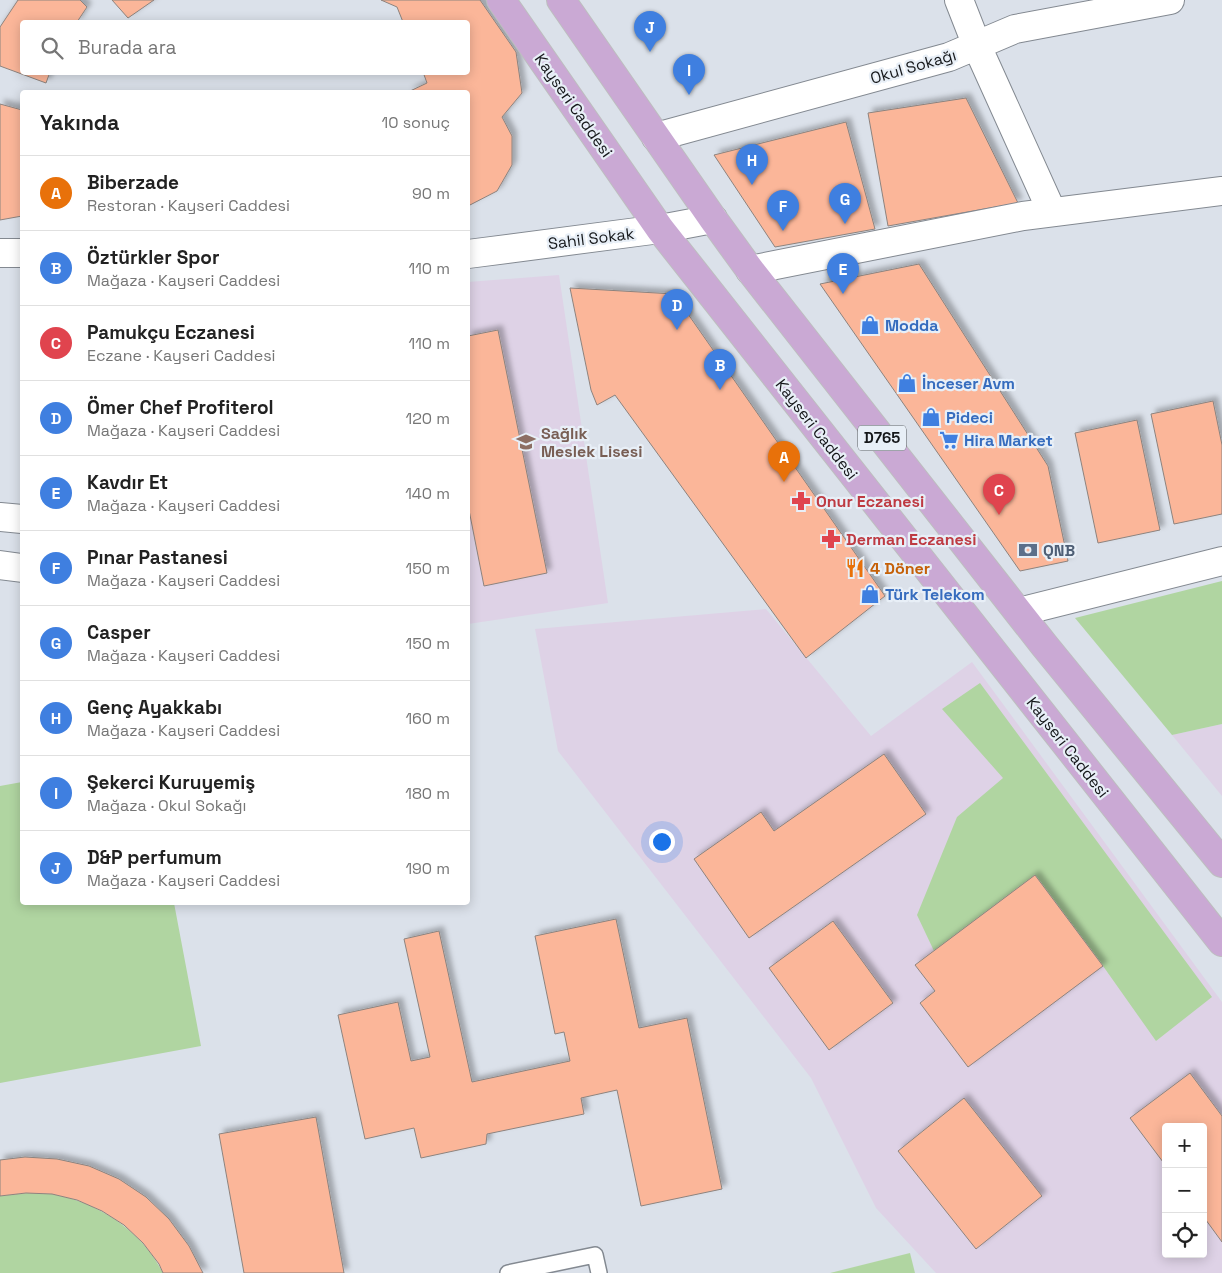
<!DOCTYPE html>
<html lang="tr">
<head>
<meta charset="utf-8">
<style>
  body { margin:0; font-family:"Space Grotesk",sans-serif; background:#f6f6f6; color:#222 }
  .controls { position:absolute; right:15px; bottom:15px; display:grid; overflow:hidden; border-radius:5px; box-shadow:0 2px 12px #0003 }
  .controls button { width:45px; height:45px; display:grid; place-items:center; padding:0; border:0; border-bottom:1px solid #e0e0e0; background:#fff; color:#222; font:25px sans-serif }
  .you { position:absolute; left:661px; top:841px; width:18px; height:18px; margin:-12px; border:4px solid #fff; border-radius:50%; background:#1a73e8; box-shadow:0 0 0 8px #1a73e833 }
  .badge { display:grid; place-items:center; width:32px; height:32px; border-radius:50%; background:#0b8043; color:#fff; font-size:16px; font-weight:700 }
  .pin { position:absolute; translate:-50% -41px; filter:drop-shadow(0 1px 2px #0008) }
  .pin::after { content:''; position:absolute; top:26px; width:18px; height:15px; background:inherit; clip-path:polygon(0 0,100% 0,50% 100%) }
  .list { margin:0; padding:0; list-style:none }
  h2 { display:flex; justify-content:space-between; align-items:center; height:65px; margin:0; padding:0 20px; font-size:21px }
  h2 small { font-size:16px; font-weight:400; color:#767676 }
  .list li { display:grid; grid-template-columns:32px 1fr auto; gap:15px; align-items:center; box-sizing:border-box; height:75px; padding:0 20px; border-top:1px solid #e0e0e0 }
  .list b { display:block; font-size:19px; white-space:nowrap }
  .list p { margin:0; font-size:16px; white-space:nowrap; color:#767676 }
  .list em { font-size:16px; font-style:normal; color:#767676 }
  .icon { flex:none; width:28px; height:28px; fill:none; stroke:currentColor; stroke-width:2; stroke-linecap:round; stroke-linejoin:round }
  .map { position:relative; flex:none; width:1222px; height:1273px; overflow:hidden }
  .search { position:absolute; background:#fff; box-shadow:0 2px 12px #0003; left:20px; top:20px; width:450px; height:55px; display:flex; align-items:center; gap:12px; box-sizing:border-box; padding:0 18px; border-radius:5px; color:#767676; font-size:19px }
  .panel { position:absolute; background:#fff; box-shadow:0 2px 12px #0003; left:20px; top:90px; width:450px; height:815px; border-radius:5px }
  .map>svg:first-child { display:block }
</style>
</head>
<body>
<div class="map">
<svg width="1222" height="1273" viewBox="0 0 1222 1273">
  <defs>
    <filter id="shadow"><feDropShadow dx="4.5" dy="-4.5" stdDeviation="2.5" flood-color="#0004"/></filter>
  </defs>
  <rect width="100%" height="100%" fill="#dbe1ea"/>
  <path fill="#ded2e6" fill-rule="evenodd" d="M559,275L608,603L468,624V282Z
    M766,609L871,736L972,662L1222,1002V1273H936L876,1208L811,1078L558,751L535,629ZM1166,1127H1203V1254H1166Z
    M1222,724V796L1172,735Z"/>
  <path fill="#b0d5a1" d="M1222,581V724L1172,735L1075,618Z
    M980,683L1212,997L1156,1041L1103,966L1035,875L934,951L917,915L957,817L1003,778L942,709Z
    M22,782V902L174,903L201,1046L0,1083V786Z
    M26,1193C35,1193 44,1193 53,1194C99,1203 142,1231 163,1273H0V1196Z
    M910,1253L915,1273H830Z"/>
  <path fill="#fbb699" stroke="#8d837e" filter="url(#shadow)" d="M18,0H80L87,7L77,22H22V72H50L46,83L0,66V27Z
    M112,0H154L128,18Z
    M381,0H480L516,52L522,93L502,117L512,136V165L497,191L468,206V92H408L427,83L423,72H468V22H403L397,7Z
    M966,98L1018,203L888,226L868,113Z
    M0,104L22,110V216L0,220Z
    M846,122L875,229L775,247L714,155Z
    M919,264L1048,466L1068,561L1020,571L820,284Z
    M570,288L674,294L885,596L806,658L615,395L597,405L591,390Z
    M498,330L547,573L484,586L468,505V336Z
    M1213,401L1222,445V514L1174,524L1151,414Z
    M1137,420L1160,530L1098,543L1075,433Z
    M884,754L926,814L749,938L694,859L761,812L774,831Z
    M1035,875L1103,966L968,1067L920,1003L935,991L915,965Z
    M616,919L639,1028L687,1018L722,1189L641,1206L617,1090L581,1098L584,1114L487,1134L486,1144L421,1158L414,1128L365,1139L338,1015L398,1002L411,1061L430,1057L404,939L439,931L472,1082L570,1061L564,1032L555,1034L535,936Z
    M833,921L893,1003L829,1050L769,968Z
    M1190,1073L1222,1116V1242L1203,1216V1127H1166V1166L1130,1118Z
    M964,1098L1042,1196L976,1249L898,1151Z
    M316,1117L344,1273H244L219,1134Z
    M25,1157L57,1159L89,1166L119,1179L146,1197L169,1219L189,1246L203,1273H163L159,1264L143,1243L124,1225L102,1211L77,1200L52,1194L26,1193L0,1196V1160Z"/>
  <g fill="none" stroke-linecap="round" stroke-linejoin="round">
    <g stroke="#838991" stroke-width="18">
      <path id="service" d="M508,1273L595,1255L599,1273"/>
    </g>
    <g stroke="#838991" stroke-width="30">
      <path id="minor" d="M959,0L977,46L1052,212
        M656,137L949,57L1015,29L1170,0
        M0,253H22
        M468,254L660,229L713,219
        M750,270L1023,216L1222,191
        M0,517L22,519
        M0,565L22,568
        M1019,612L1222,561"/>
    </g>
    <g stroke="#bdbebf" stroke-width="30">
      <path id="primary" d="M501,0L660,229L1222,942
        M561,0L713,219L750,270L1044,645L1222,863"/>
    </g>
    <use href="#service" stroke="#fff" stroke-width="15"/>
    <use href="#minor" stroke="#fff" stroke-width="28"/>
    <use href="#primary" stroke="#caa9d4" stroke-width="28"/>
  </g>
  <defs>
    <g id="shop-bare" transform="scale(1.5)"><path d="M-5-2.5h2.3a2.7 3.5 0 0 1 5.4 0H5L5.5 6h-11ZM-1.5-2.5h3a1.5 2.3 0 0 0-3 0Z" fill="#3f7fe0" stroke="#e8eff7" stroke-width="2.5" paint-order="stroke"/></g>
    <g id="supermarket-bare" transform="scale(1.5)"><path d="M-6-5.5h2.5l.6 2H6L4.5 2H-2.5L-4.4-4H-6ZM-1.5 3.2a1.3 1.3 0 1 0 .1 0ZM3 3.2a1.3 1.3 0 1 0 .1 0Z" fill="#3f7fe0" stroke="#e8eff7" stroke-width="2.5" paint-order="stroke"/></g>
    <g id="school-bare" transform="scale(1.5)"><path d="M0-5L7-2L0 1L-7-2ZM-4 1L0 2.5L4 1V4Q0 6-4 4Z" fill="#8d6e63" stroke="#e8eff7" stroke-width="2.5" paint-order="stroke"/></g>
    <g id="pharmacy-bare" transform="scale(1.5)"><path d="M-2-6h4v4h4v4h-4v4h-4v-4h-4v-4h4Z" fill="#e0444e" stroke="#e8eff7" stroke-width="2.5" paint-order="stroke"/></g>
    <g id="bank-bare" transform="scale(1.5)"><path d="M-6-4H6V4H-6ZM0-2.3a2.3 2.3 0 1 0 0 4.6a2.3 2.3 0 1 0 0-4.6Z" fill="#5c6f8a" stroke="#e8eff7" stroke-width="2.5" paint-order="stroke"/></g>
    <g id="restaurant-bare" transform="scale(1.5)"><path d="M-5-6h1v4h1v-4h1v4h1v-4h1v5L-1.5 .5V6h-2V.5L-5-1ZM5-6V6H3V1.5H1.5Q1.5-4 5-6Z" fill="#e8710a" stroke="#e8eff7" stroke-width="2.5" paint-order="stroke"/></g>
  </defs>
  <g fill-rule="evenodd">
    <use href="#shop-bare" x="870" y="325"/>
    <use href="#shop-bare" x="907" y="383"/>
    <use href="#shop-bare" x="931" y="417"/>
    <use href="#supermarket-bare" x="949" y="440"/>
    <use href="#school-bare" x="526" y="442"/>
    <use href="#pharmacy-bare" x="801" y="501"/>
    <use href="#pharmacy-bare" x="831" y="539"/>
    <use href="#bank-bare" x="1028" y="550"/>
    <use href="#restaurant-bare" x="855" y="568"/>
    <use href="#shop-bare" x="870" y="594"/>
  </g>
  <g text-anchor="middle" stroke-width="4.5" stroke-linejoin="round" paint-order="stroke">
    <rect fill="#e8eff7" stroke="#54585c" stroke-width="1" x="858" y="425.5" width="48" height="25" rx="4"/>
    <g font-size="15" font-weight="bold" fill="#15171a">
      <text x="882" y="443">D765</text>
    </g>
    <g font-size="16" fill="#15171a" stroke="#e8eff7">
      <text transform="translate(913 66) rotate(-16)" y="6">Okul Sokağı</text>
      <text transform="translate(574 105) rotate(55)" y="6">Kayseri Caddesi</text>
      <text transform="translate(591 238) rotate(-7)" y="6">Sahil Sokak</text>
      <text transform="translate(817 429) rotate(52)" y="6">Kayseri Caddesi</text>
      <text transform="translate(1068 747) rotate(52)" y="6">Kayseri Caddesi</text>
    </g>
    <g font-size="16" font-weight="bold" fill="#366cbe" stroke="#e8eff7" text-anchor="start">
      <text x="885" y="331">Modda</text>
      <text x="922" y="389">İnceser Avm</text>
      <text x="946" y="423">Pideci</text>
      <text x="964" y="446">Hira Market</text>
      <text x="885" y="600">Türk Telekom</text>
    </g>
    <g font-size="16" font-weight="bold" fill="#785e54" stroke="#e8eff7" text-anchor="start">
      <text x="541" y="439">Sağlık<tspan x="541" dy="18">Meslek Lisesi</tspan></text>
    </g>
    <g font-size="16" font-weight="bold" fill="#be3a42" stroke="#e8eff7" text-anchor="start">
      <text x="816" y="507">Onur Eczanesi</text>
      <text x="846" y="545">Derman Eczanesi</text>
    </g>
    <g font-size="16" font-weight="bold" fill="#4e5e75" stroke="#e8eff7" text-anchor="start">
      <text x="1043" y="556">QNB</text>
    </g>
    <g font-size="16" font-weight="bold" fill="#c56008" stroke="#e8eff7" text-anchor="start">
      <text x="870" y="574">4 Döner</text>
    </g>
  </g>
</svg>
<div class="controls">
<button>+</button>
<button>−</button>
<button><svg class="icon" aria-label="locate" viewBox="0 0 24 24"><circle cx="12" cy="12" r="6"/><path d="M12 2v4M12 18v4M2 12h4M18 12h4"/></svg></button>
</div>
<div class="you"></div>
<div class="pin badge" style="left:784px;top:482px;background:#e8710a">A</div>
<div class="pin badge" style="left:720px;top:390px;background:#3f7fe0">B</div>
<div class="pin badge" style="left:999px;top:515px;background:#e0444e">C</div>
<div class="pin badge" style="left:677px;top:330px;background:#3f7fe0">D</div>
<div class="pin badge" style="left:843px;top:294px;background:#3f7fe0">E</div>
<div class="pin badge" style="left:783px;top:231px;background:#3f7fe0">F</div>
<div class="pin badge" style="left:845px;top:224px;background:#3f7fe0">G</div>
<div class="pin badge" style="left:752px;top:185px;background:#3f7fe0">H</div>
<div class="pin badge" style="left:689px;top:95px;background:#3f7fe0">I</div>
<div class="pin badge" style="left:650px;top:52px;background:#3f7fe0">J</div>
<div class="search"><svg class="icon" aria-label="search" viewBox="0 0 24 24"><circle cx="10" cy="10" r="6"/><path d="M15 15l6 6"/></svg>Burada ara</div>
<section class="panel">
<h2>Yakında<small>10 sonuç</small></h2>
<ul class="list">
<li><span class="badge" style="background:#e8710a">A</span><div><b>Biberzade</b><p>Restoran · Kayseri Caddesi</p></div><em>90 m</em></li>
<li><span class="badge" style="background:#3f7fe0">B</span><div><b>Öztürkler Spor</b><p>Mağaza · Kayseri Caddesi</p></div><em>110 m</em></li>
<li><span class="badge" style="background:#e0444e">C</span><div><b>Pamukçu Eczanesi</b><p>Eczane · Kayseri Caddesi</p></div><em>110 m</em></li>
<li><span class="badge" style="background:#3f7fe0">D</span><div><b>Ömer Chef Profiterol</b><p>Mağaza · Kayseri Caddesi</p></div><em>120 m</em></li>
<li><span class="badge" style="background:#3f7fe0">E</span><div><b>Kavdır Et</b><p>Mağaza · Kayseri Caddesi</p></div><em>140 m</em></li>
<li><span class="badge" style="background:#3f7fe0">F</span><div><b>Pınar Pastanesi</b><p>Mağaza · Kayseri Caddesi</p></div><em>150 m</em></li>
<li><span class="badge" style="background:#3f7fe0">G</span><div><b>Casper</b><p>Mağaza · Kayseri Caddesi</p></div><em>150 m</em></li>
<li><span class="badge" style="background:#3f7fe0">H</span><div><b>Genç Ayakkabı</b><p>Mağaza · Kayseri Caddesi</p></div><em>160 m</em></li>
<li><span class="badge" style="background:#3f7fe0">I</span><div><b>Şekerci Kuruyemiş</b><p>Mağaza · Okul Sokağı</p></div><em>180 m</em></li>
<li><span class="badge" style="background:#3f7fe0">J</span><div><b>D&amp;P perfumum</b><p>Mağaza · Kayseri Caddesi</p></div><em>190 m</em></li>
</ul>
</section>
</div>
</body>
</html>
